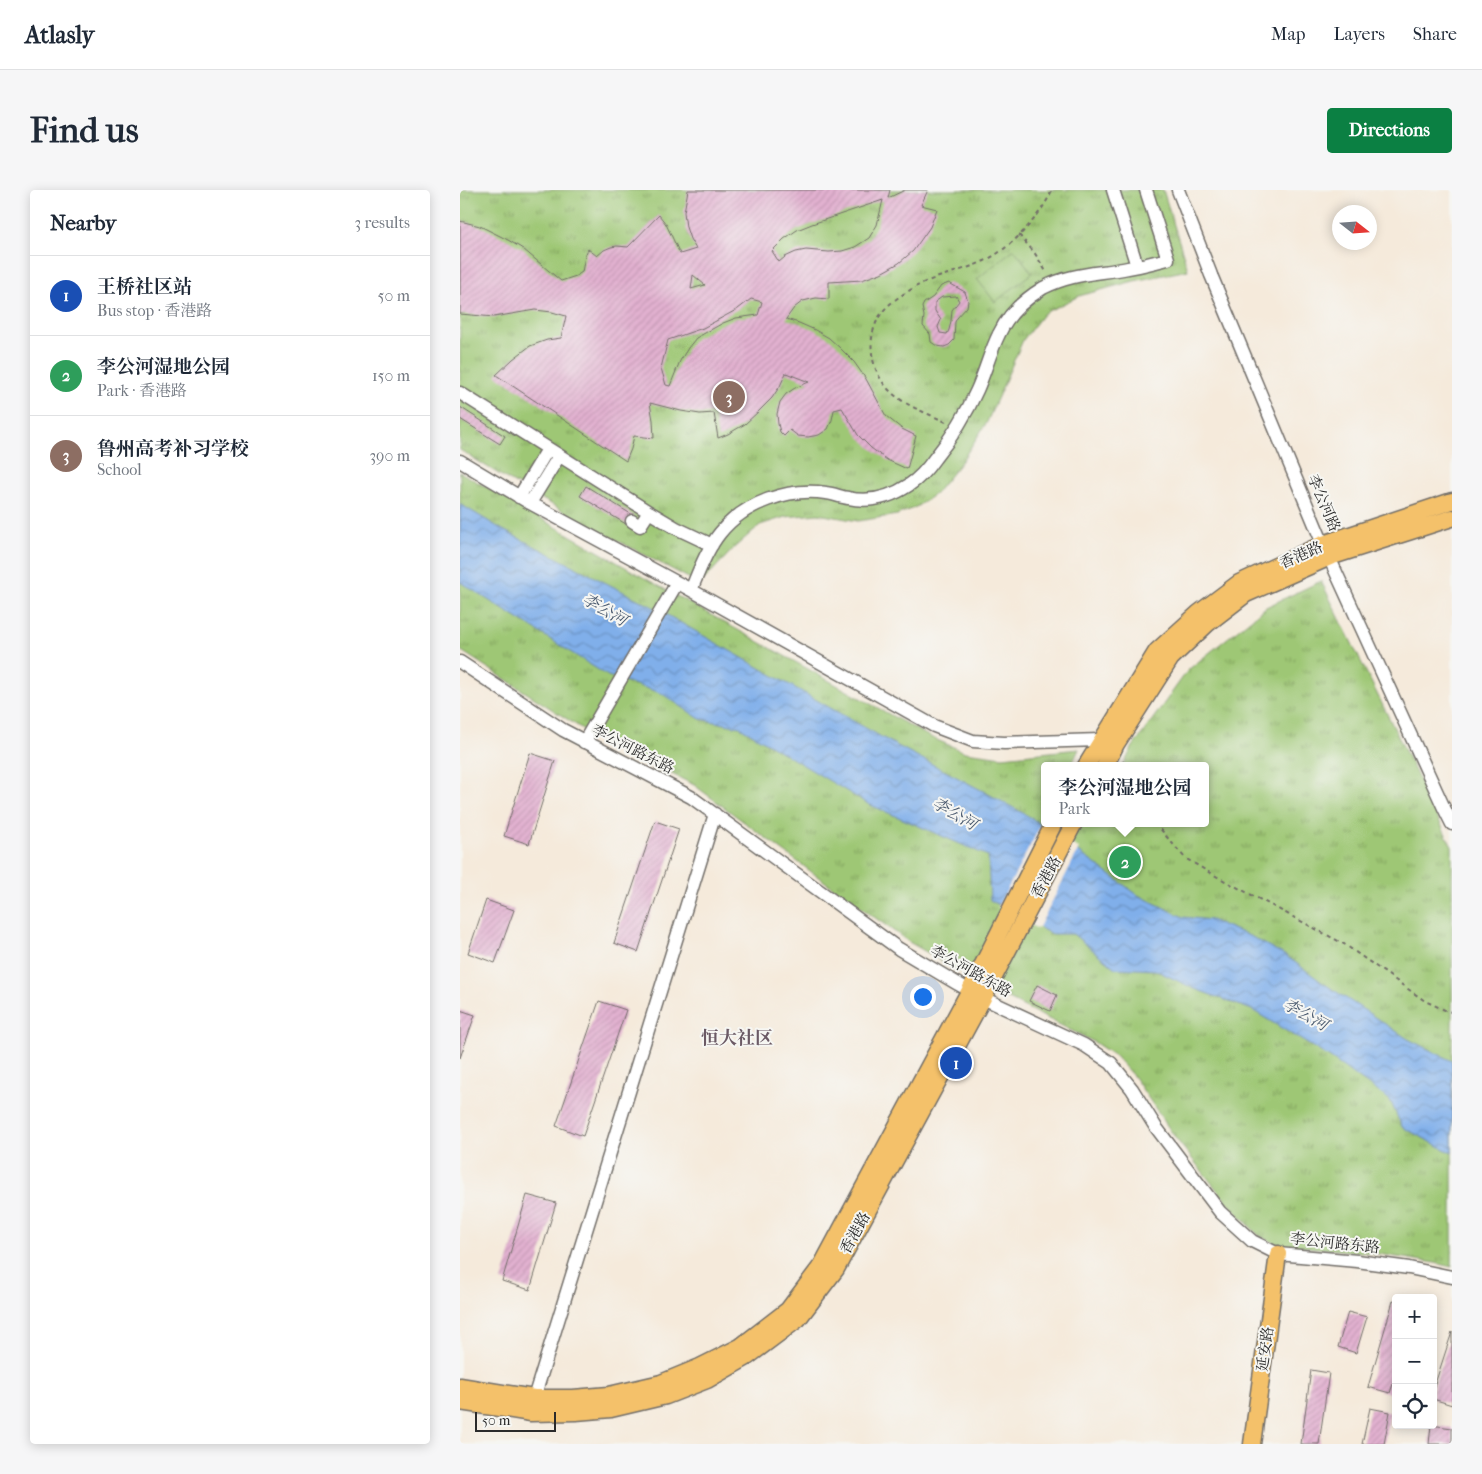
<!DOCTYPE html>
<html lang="en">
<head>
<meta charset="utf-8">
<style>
  body { margin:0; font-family:"IM FELL French Canon","Noto Serif SC",serif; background:#f6f6f7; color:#1f2937 }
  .controls { position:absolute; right:15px; bottom:15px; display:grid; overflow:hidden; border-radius:5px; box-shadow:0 2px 12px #0003 }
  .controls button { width:45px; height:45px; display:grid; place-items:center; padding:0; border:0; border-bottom:1px solid #e0e1e3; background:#fff; color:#1f2937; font:25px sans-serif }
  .compass { position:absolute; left:872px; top:15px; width:45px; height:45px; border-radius:50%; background:#fff; box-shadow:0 2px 12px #0003; rotate:107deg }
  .scale { position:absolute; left:15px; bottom:12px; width:81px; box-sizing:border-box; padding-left:5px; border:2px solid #2b2b2b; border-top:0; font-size:14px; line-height:18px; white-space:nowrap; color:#2b2b2b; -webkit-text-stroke:4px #f6f6f2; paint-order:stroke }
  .you { position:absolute; left:462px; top:806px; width:18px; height:18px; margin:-12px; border:4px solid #fff; border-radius:50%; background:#1a73e8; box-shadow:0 0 0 8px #1a73e833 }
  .badge { display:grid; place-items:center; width:32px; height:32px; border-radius:50%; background:#0b8043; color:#fff; font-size:16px; font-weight:700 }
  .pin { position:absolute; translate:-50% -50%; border:2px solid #fff; box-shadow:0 1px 5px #0006 }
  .popup { position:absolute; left:581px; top:572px; width:168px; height:65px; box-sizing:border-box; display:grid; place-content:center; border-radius:5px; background:#fff; filter:drop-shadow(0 1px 4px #0005); font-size:16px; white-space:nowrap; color:#747a83 }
  .popup b { font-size:19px; color:#1f2937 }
  .popup::after { content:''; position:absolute; left:50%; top:100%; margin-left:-10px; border:10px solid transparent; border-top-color:#fff }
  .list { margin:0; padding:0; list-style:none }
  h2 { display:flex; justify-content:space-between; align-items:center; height:65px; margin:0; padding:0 20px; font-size:21px }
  h2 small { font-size:16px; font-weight:400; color:#747a83 }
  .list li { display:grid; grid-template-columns:32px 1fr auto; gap:15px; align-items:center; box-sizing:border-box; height:80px; padding:0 20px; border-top:1px solid #e0e1e3 }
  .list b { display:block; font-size:19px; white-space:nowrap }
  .list p { margin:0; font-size:16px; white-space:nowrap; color:#747a83 }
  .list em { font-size:16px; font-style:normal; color:#747a83 }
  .icon { flex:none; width:28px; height:28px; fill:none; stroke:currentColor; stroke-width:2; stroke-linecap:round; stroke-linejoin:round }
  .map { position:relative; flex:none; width:992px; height:1254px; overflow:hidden; border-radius:5px }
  header { display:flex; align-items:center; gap:30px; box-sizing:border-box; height:70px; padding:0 25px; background:#fff; border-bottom:1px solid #e0e1e3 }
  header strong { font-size:24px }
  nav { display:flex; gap:28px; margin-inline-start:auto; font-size:18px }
  .intro { display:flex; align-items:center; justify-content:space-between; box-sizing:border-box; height:120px; padding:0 30px }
  h1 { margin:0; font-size:35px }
  .button { padding:12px 22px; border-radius:5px; background:#0b8043; color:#fff; font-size:18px; font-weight:700 }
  main { display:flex; gap:30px; padding:0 30px }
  aside { flex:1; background:#fff; border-radius:5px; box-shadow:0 2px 12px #0003 }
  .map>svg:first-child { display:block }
</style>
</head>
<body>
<header>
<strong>Atlasly</strong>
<nav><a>Map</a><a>Layers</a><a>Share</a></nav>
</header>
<div class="intro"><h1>Find us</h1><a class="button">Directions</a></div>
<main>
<aside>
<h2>Nearby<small>3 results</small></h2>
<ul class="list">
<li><span class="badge" style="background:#1a4fb4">1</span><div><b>王桥社区站</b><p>Bus stop · 香港路</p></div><em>50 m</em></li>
<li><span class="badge" style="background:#2e9e5b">2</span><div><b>李公河湿地公园</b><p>Park · 香港路</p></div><em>150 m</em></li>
<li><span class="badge" style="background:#8d6e63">3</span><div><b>鲁州高考补习学校</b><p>School</p></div><em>390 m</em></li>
</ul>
</aside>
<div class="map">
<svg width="992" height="1254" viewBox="0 0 992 1254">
  <defs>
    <pattern id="park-tufts" width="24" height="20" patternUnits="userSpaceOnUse" patternTransform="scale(1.25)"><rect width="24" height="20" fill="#9ec774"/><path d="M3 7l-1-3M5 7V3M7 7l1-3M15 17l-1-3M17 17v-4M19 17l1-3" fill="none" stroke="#81a25f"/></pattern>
    <pattern id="water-waves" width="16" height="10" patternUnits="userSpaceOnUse" patternTransform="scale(1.25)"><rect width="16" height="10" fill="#80afea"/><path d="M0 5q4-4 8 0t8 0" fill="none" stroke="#698fbe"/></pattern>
    <pattern id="building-hatch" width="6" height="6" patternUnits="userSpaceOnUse" patternTransform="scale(1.25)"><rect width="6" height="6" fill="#e2b1d0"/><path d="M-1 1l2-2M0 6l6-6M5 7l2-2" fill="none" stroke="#c298b3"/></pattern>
  </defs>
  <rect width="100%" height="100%" fill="#f6f6f2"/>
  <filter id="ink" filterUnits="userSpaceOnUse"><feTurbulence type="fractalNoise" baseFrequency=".02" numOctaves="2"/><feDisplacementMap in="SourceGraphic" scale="10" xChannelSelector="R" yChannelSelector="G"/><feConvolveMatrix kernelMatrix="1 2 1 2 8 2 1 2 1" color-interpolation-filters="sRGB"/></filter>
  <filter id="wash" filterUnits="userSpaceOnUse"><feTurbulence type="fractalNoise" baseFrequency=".0096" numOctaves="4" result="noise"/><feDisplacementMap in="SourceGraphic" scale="20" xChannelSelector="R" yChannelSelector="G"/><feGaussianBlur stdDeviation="1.12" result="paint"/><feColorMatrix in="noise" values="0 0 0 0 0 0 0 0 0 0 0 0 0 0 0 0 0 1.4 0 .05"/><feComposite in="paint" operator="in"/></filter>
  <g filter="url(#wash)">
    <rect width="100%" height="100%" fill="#f5eadb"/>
    <path fill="url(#park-tufts)" stroke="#647950" d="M0,0H703L728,80L674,91L619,106L584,123L563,150L527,232L501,272L475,304L456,317L437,325L398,331L358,324L325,327L300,335L276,356L240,394L126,334L42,286L0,260Z
      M0,282L181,386L470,547L505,562L543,567L619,559L611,576H585V633H745V576H663L672,558L728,480L806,417L861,391L934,538L992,657V1077L975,1073L912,1063L819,1055L799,1046L766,1011L717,950L674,887L655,866L634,852L541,805L449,752L357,686L234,595L124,540L0,460Z"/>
    <path fill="#9ec774" stroke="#647950" d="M554,59L572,83L535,112L517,89Z"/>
    <path fill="url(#water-waves)" stroke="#566d8a" d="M0,314L43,340L193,417L432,553L523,601L570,627L678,705L723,727L751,730L792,747L828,767L863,793L948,849L992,871V963L942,937L930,910L869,867L792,820L735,799L695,780L655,778L613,744H591L530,710L528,666L408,614L280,537L240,529L201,503L148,486L0,392Z"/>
    <path fill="#f5eadb" d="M582,633L619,659L578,739L538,717Z"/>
    <g id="blocks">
      <path fill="url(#building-hatch)" fill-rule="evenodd" d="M228,0H430L428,8L445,0H468L461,15L477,19L470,37L453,61L439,73L421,83L402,90L369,92V109L356,108L343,111L334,118L326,129L339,133L355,140L369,148L380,158L394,172L406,189L426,226L442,239L456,246L447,279L427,270L411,258L398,245L382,218L374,220L372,230L368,239L359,245L348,247L338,246L330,240L324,246L320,242L318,234L317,224L320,212L326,204L335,198L349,192L326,183L320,196L312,208L299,221L285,234L268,244L258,248L254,223L240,224L221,221L190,213L193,230L194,248L174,246L171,259L166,271L36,185L53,169L70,156L87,150L101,148L106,126L92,122L75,120L34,127L0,124V31L20,36L48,50L63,59L101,91L116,86L122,82L125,66L128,59L137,66L144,60L151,57L157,56L168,57L199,25L206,34L220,64L236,59L230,49L226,37L224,22ZM423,10L417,35L409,48L395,57L382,61L369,62L346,60L336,62L325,67L319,72L312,61L324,49L337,40L352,34ZM233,85L245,95L231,99ZM291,109L302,112L298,125L276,128L263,133L236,148L228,158L220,171L210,196L206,195L201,178L208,150L243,138L278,119Z
        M489,93L505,102L508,111L507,117L497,128L495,132L494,150L489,155L484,157L477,156L471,152L470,144L463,136L464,126L462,117L464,113L473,107L481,96ZM496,106L499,111L492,120L491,131L489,140L487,144L480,143L478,137L481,130L475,121V112L482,107Z
        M0,217L45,246L40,254L0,229Z
        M126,296L174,326L169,336L120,306Z
        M70,563L95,571L69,654L44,646Z
        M195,631L219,639L178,762L154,753Z
        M26,710L54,720L35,773L8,763Z
        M577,795L597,805L590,821L569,811Z
        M139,811L166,820L123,946L96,936Z
        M0,820L15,825L0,868Z
        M67,1005L96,1013L70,1100L42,1091Z
        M933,1111L936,1112V1185L930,1203L908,1197Z
        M888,1122L907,1127L896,1163L878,1157Z
        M992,1142V1215L973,1209V1200Z
        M851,1180L869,1183L859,1254H841Z
        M910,1218L930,1222L924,1254H902Z
        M971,1235L992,1238V1254H969Z"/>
    </g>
  </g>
  <g filter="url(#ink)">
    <use href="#blocks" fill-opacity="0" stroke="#726e69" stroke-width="1"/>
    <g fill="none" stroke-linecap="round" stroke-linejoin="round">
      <g stroke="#726e69" stroke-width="15">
        <path id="minor" d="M653,0L677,76
          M718,0L751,85L863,354L984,618L992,634
          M0,203L189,322L216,338L252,355
          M0,271L70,313L231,400L474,536L513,551L544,553L640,550
          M59,307L88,259
          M70,313L99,266
          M172,331L180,336L189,322
          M231,400C239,381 247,359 260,343C284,313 329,297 366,303C374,304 381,307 388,308C410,313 431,307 449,295C460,288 468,278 475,268C492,247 506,225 517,200C525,182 530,162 539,144C548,124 565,109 583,98C611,83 638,84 668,78C681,76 695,72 708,69L686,0
          M0,472L103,540L231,607L439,759L498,794L523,808L624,855L651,873L672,899L695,936L760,1022L792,1051L818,1064L897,1071L949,1078L992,1087
          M124,552L217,393
          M74,1208L255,624"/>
      </g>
      <g stroke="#726e69" stroke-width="19">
        <path id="major" d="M626,576L697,461L739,423L779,393L863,354L992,311
          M645,576L656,554L711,468L747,434L786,404L870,367L992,328
          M0,1196L74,1208H113L149,1205L201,1193L240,1177L280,1157L328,1120L362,1075L510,800L594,633
          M0,1212L71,1223L116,1222L151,1219L206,1206L247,1190L287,1167L338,1129L376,1079L523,808L614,633
          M792,1254L818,1064"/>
      </g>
      <path stroke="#726e69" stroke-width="2" stroke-dasharray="4 4" stroke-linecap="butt" d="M559,45L574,62L587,83
        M486,232C467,223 445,216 430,201C410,181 405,147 421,124C429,112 445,103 457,96C482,83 512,80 535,65C557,51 582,24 592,0
        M663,571L665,576
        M696,633L706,646L725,668L752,684L884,754L965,811L987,821L992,822"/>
      <use href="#minor" stroke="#fff" stroke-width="12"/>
      <use href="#major" stroke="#f4c16a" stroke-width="16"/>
    </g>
  </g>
  <g text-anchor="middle" stroke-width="4" stroke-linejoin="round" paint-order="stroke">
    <g font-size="15" fill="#2b2b2b" stroke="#f6f6f2">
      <text transform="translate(864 313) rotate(67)" y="5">李公河路</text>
      <text transform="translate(841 365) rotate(-24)" y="5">香港路</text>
      <text transform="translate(173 559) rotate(27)" y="5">李公河路东路</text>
      <text transform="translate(586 687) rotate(-62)" y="5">香港路</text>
      <text transform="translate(511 781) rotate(29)" y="5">李公河路东路</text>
      <text transform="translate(395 1043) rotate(-61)" y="5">香港路</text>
      <text transform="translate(875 1053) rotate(6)" y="5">李公河路东路</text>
      <text transform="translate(805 1159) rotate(-82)" y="5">延安路</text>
    </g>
    <g font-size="16" font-style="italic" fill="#49596e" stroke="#f6f6f2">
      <text transform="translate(145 419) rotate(30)" y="6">李公河</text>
      <text transform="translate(495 623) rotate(30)" y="6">李公河</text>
      <text transform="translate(846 824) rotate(29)" y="6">李公河</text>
    </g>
    <g font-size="18" font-weight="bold" fill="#6b5a65" stroke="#f6f6f2">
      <text x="277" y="854">恒大社区</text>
    </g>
  </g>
</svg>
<div class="controls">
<button>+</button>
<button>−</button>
<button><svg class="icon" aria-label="locate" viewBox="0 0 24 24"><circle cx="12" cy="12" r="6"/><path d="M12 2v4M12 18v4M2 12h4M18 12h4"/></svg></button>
</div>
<svg class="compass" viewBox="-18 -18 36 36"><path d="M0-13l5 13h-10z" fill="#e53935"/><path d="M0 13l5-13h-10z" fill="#747a83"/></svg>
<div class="scale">50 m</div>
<div class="you"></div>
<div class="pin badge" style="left:496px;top:873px;background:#1a4fb4">1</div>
<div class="pin badge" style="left:665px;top:672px;background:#2e9e5b">2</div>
<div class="popup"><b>李公河湿地公园</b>Park</div>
<div class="pin badge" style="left:269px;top:207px;background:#8d6e63">3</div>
</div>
</main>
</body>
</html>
